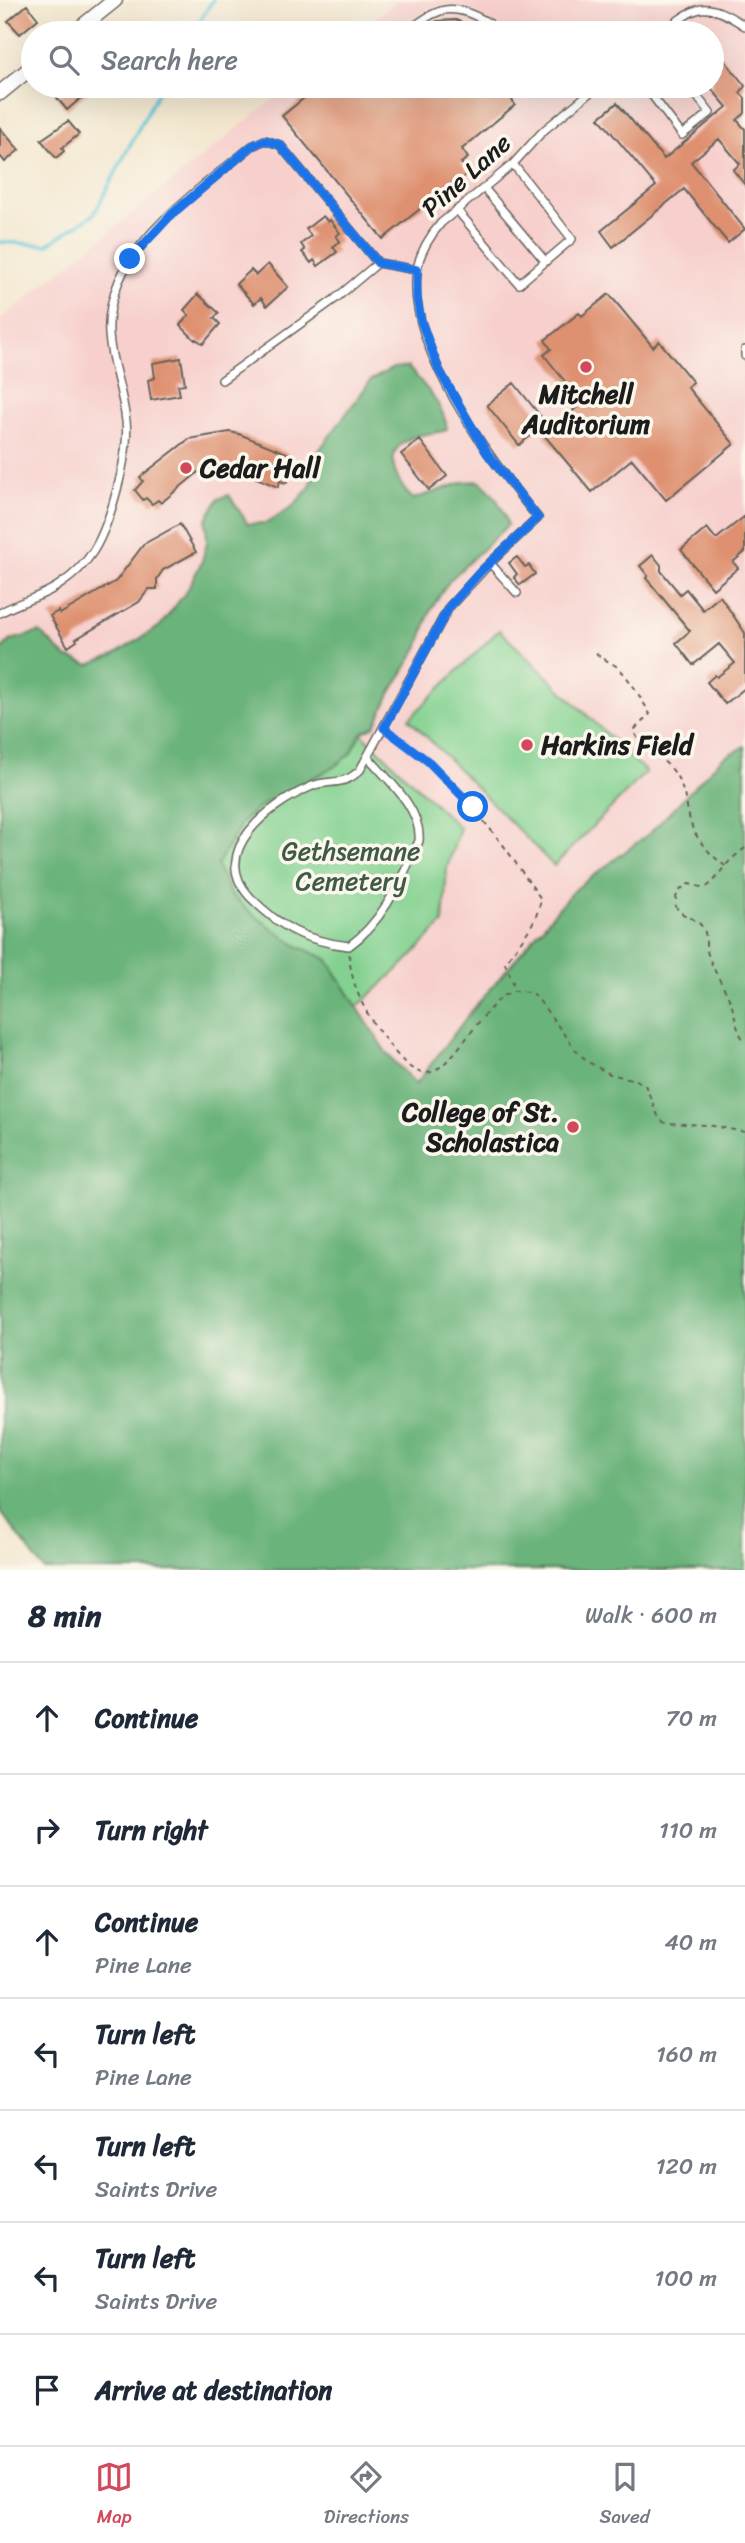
<!DOCTYPE html>
<html lang="en">
<head>
<meta charset="utf-8">
<style>
  body { margin:0; font-family:Sriracha,sans-serif; background:#f2f2f3; color:#1f2937 }
  .stop { position:absolute; width:21px; height:21px; margin:-16px; border:5px solid #1a73e8; border-radius:50%; background:#fff }
  .stop.end { background:#1a73e8; border-color:#fff; box-shadow:0 2px 7px #0008 }
  .list { margin:0; padding:0; list-style:none }
  h2 { display:flex; justify-content:space-between; align-items:center; height:91px; margin:0; padding:0 28px; font-size:30px }
  h2 small { font-size:23px; font-weight:400; color:#747a83 }
  .list li { display:grid; grid-template-columns:46px 1fr auto; gap:21px; align-items:center; box-sizing:border-box; height:112px; padding:0 28px; border-top:2px solid #e0e1e3 }
  .list b { display:block; font-size:26px; white-space:nowrap }
  .list p { margin:0; font-size:23px; white-space:nowrap; color:#747a83 }
  .list em { font-size:23px; font-style:normal; color:#747a83 }
  .icon { flex:none; width:38px; height:38px; fill:none; stroke:currentColor; stroke-width:2; stroke-linecap:round; stroke-linejoin:round }
  .map { position:relative; flex:none; width:745px; height:1570px; overflow:hidden }
  .search { position:absolute; background:#fff; box-shadow:0 7px 28px #0002; left:21px; right:21px; top:21px; height:77px; display:flex; align-items:center; gap:18px; box-sizing:border-box; padding:0 24px; border-radius:38px; color:#747a83; font-size:26px }
  .sheet { height:875px; background:#fff }
  nav { display:flex; justify-content:space-around; align-items:center; box-sizing:border-box; height:98px; border-top:2px solid #e0e1e3; background:#fff; font-size:19px; color:#747a83 }
  nav a { display:grid; justify-items:center; gap:4px }
  nav .on { color:#d1495b }
  .map>svg:first-child { display:block }
</style>
</head>
<body>
<div class="map">
<svg width="745" height="1570" viewBox="0 0 745 1570">
  <rect width="100%" height="100%" fill="#fbf7ec"/>
  <filter id="ink" filterUnits="userSpaceOnUse"><feTurbulence type="fractalNoise" baseFrequency=".0143" numOctaves="2"/><feDisplacementMap in="SourceGraphic" scale="14" xChannelSelector="R" yChannelSelector="G"/><feConvolveMatrix kernelMatrix="1 2 1 2 8 2 1 2 1" color-interpolation-filters="sRGB"/></filter>
  <filter id="wash" filterUnits="userSpaceOnUse"><feTurbulence type="fractalNoise" baseFrequency=".00686" numOctaves="4" result="noise"/><feDisplacementMap in="SourceGraphic" scale="28" xChannelSelector="R" yChannelSelector="G"/><feGaussianBlur stdDeviation="1.57" result="paint"/><feColorMatrix in="noise" values="0 0 0 0 0 0 0 0 0 0 0 0 0 0 0 0 0 1.4 0 .05"/><feComposite in="paint" operator="in"/></filter>
  <g filter="url(#wash)">
    <rect width="100%" height="100%" fill="#f3e7cf"/>
    <path fill="#f7d0cd" d="M398,0H745V1541L0,713V320L290,86H712V33H356Z"/>
    <path fill="#83d190" stroke="#507656" stroke-width="2" d="M499,630L646,772L554,866L409,719Z
      M361,733L460,828L447,868L443,923L406,962L357,1007L327,959L297,946L251,913L230,894L217,865L242,822L263,804L351,753Z"/>
    <path fill="#6ab37a" stroke="#43684b" stroke-width="2" d="M408,367C423,384 446,407 447,430C433,434 417,433 404,442C382,456 399,486 413,499L464,482L479,481C494,492 503,507 508,525L450,580L430,611L419,646L390,694L375,726L361,733L351,753L334,767L263,804L242,822L217,865L230,894L251,913L297,946L327,959L387,1054L416,1084L470,1013L572,892L651,832L722,758L745,746V1570H44L0,1511V650L11,640L40,632L66,657L89,665L114,655L160,626L188,589L202,561L207,542L206,520L218,499L229,495L248,524L266,523L293,506L310,487L318,452L371,380L393,368Z"/>
    <g fill="none" stroke-linecap="round" stroke-linejoin="round">
      <path stroke="#5cc6d8" stroke-width="3.5" d="M192,33L213,0
        M0,242L47,245L94,214L161,86"/>
    </g>
    <g id="blocks">
      <path fill="#de906f" d="M27,5L38,19L20,34L8,21Z
        M456,20L465,24L472,33H422L437,21Z
        M712,44L745,86L740,93L745,98V113L737,120L745,129V185L733,170L740,164L719,139L691,162L745,229L728,243L684,189L613,247L601,231L656,186L599,118L617,103L664,159L727,107L709,86H712Z
        M71,86H83L88,92L67,110L57,98Z
        M319,86H512L514,91L512,100L515,105L462,149L468,158L461,163L469,172L461,179L459,177L383,239L282,116Z
        M68,121L79,134L62,148L64,151L56,158L41,140Z
        M0,128L19,150L5,162L0,156Z
        M323,216L328,222L330,220L340,233L336,236L340,241L333,247L337,252L318,266L314,260L311,263L302,252L305,250L301,244L311,236L306,229Z
        M268,264L288,287L267,306L261,298L254,304L236,284L251,270L256,275Z
        M198,294L219,313L214,318L220,324L203,344L196,339L195,340L180,325L189,315L184,310Z
        M609,294L653,347L659,341L693,382L687,387L734,444L666,500L632,459L592,492L544,435L582,403L544,355L551,349L545,340L579,313L582,316Z
        M181,358L185,384L178,385L180,395L151,400L148,380L155,378L153,363Z
        M514,383L546,423L519,445L487,405Z
        M230,432L239,434L289,454L288,458L298,465L293,476L290,475L286,483L280,481L278,487L228,466L221,468L216,474L210,469L201,470L161,503L158,500L152,504L146,498L143,500L135,490L143,481L140,477L189,439Z
        M420,440L447,476L429,490L401,454Z
        M745,516V552L733,562L738,568L713,589L681,550L707,528L716,539Z
        M180,524L196,552L163,570L157,579V589H149L139,602L76,639L77,641L68,647L50,616L58,611L60,614L116,581L144,544Z
        M653,555L661,565V571L680,594L686,589L703,610L720,596L745,633V688L725,704L707,682L715,675L717,677L735,663L719,644L693,665L676,643L690,631L646,578L648,576L640,566Z
        M517,557L525,567L529,565L535,574L520,585L514,577L517,574L509,563Z"/>
    </g>
  </g>
  <g filter="url(#ink)">
    <use href="#blocks" fill-opacity="0" stroke="#67635b" stroke-width="2"/>
    <g fill="none" stroke-linecap="round" stroke-linejoin="round">
      <g stroke="#67635b" stroke-width="10">
        <path id="service" d="M405,33C439,8 448,0 489,23
          M662,33C698,4 705,0 745,26
          M645,86L682,135L710,113L689,86
          M484,188L545,261
          M457,210L519,284L572,239L513,164
          M745,350V356
          M222,380L335,299L378,263
          M517,593L490,563L538,518C492,462 405,347 417,271C419,254 430,236 441,223L513,164L543,131L598,86
          M0,613C20,601 44,597 62,583C74,575 84,565 92,553C110,526 130,453 126,421C120,368 95,337 119,281C142,227 208,183 252,146L265,140L280,145L378,263L417,270
          M368,757C388,780 422,809 419,841C401,879 384,921 349,946C305,941 281,928 250,897C207,851 271,804 310,787C329,778 342,788 360,770L449,607L490,563"/>
      </g>
      <g stroke="#67635b" stroke-width="17">
        <path id="minor" d="M74,33L115,0
          M0,93L33,66"/>
      </g>
      <path stroke="#67635b" stroke-width="2" stroke-dasharray="5 5" stroke-linecap="butt" d="M596,653C602,659 609,661 616,666C628,675 642,700 650,714L634,730C639,750 663,756 674,772C685,788 686,806 691,824C697,841 711,855 725,866
        M390,732L429,762L456,787L504,846L541,899C536,926 520,941 505,963L513,982L511,990
        M745,848C739,853 731,859 726,865C718,874 716,881 705,888L689,884C680,888 674,895 676,906C679,917 699,917 704,930C707,936 705,944 707,951C712,969 723,984 730,1001C736,1015 735,1029 745,1042
        M349,954C351,985 365,1014 384,1038C393,1049 408,1072 424,1073C451,1076 486,997 514,991C521,990 528,992 535,995L578,1053L590,1063L610,1074L636,1080L645,1085L659,1118L665,1123L708,1125L745,1132"/>
      <use href="#service" stroke="#fff" stroke-width="7"/>
      <use href="#minor" stroke="#fff" stroke-width="14"/>
    </g>
  </g>
  <g fill="none" stroke-linecap="round" stroke-linejoin="round" filter="url(#ink)">
    <path stroke="#1a73e8" stroke-width="9" d="M130,259L172,214L252,146L265,140L280,145L378,263L417,270V298L421,321L439,370L487,453L538,518L480,572L449,607L384,728L429,762L473,807"/>
  </g>
  <g fill="#d1495b" stroke="#fbf7ec" stroke-width="2.5">
    <circle cx="586" cy="367" r="7"/>
    <circle cx="186" cy="468" r="7"/>
    <circle cx="527" cy="745" r="7"/>
    <circle cx="573" cy="1127" r="7"/>
  </g>
  <g text-anchor="middle" stroke-width="7" stroke-linejoin="round" paint-order="stroke">
    <g font-size="26" fill="#1c1c1c" stroke="#fbf7ec">
      <text transform="translate(466 175) rotate(-42)" y="9">Pine Lane</text>
    </g>
    <g font-size="26" font-weight="bold" fill="#1c1c1c" stroke="#fbf7ec" text-anchor="start">
      <text x="586" y="403" text-anchor="middle">Mitchell<tspan x="586" dy="30">Auditorium</tspan></text>
      <text x="200" y="477">Cedar Hall</text>
      <text x="541" y="754">Harkins Field</text>
      <text x="559" y="1121" text-anchor="end">College of St.<tspan x="559" dy="30">Scholastica</tspan></text>
    </g>
    <g font-size="26" fill="#405b45" stroke="#fbf7ec">
      <text x="351" y="860">Gethsemane<tspan x="351" dy="30">Cemetery</tspan></text>
    </g>
  </g>
</svg>
<div class="stop" style="left:473px;top:807px"></div>
<div class="stop end" style="left:130px;top:259px"></div>
<div class="search"><svg class="icon" aria-label="search" viewBox="0 0 24 24"><circle cx="10" cy="10" r="6"/><path d="M15 15l6 6"/></svg>Search here</div>
</div>
<section class="sheet">
<h2>8 min<small>Walk · 600 m</small></h2>
<ul class="list">
<li><svg class="icon" aria-label="ahead" viewBox="0 0 24 24"><path d="M12 20V5M6 11l6-6 6 6"/></svg><div><b>Continue</b></div><em>70 m</em></li>
<li><svg class="icon" aria-label="right" viewBox="0 0 24 24"><path d="M7 20v-9h11M14 6l5 5-5 5"/></svg><div><b>Turn right</b></div><em>110 m</em></li>
<li><svg class="icon" aria-label="ahead" viewBox="0 0 24 24"><path d="M12 20V5M6 11l6-6 6 6"/></svg><div><b>Continue</b><p>Pine Lane</p></div><em>40 m</em></li>
<li><svg class="icon" aria-label="left" viewBox="0 0 24 24"><path d="M17 20v-9H6M10 6l-5 5 5 5"/></svg><div><b>Turn left</b><p>Pine Lane</p></div><em>160 m</em></li>
<li><svg class="icon" aria-label="left" viewBox="0 0 24 24"><path d="M17 20v-9H6M10 6l-5 5 5 5"/></svg><div><b>Turn left</b><p>Saints Drive</p></div><em>120 m</em></li>
<li><svg class="icon" aria-label="left" viewBox="0 0 24 24"><path d="M17 20v-9H6M10 6l-5 5 5 5"/></svg><div><b>Turn left</b><p>Saints Drive</p></div><em>100 m</em></li>
<li><svg class="icon" aria-label="arrive" viewBox="0 0 24 24"><path d="M6 21V4h12l-3 4 3 4H6"/></svg><div><b>Arrive at destination</b></div></li>
</ul>
</section>
<nav>
<a class="on"><svg class="icon" aria-label="map" viewBox="0 0 24 24"><path d="M3 6l6-2 6 2 6-2v14l-6 2-6-2-6 2zM9 4v14M15 6v14"/></svg>Map</a>
<a><svg class="icon" aria-label="directions" viewBox="0 0 24 24"><path d="M12 3l9 9-9 9-9-9zM9 14v-3h6M13 9l2 2-2 2"/></svg>Directions</a>
<a><svg class="icon" aria-label="saved" viewBox="0 0 24 24"><path d="M7 4h10v16l-5-4-5 4z"/></svg>Saved</a>
</nav>
</body>
</html>
